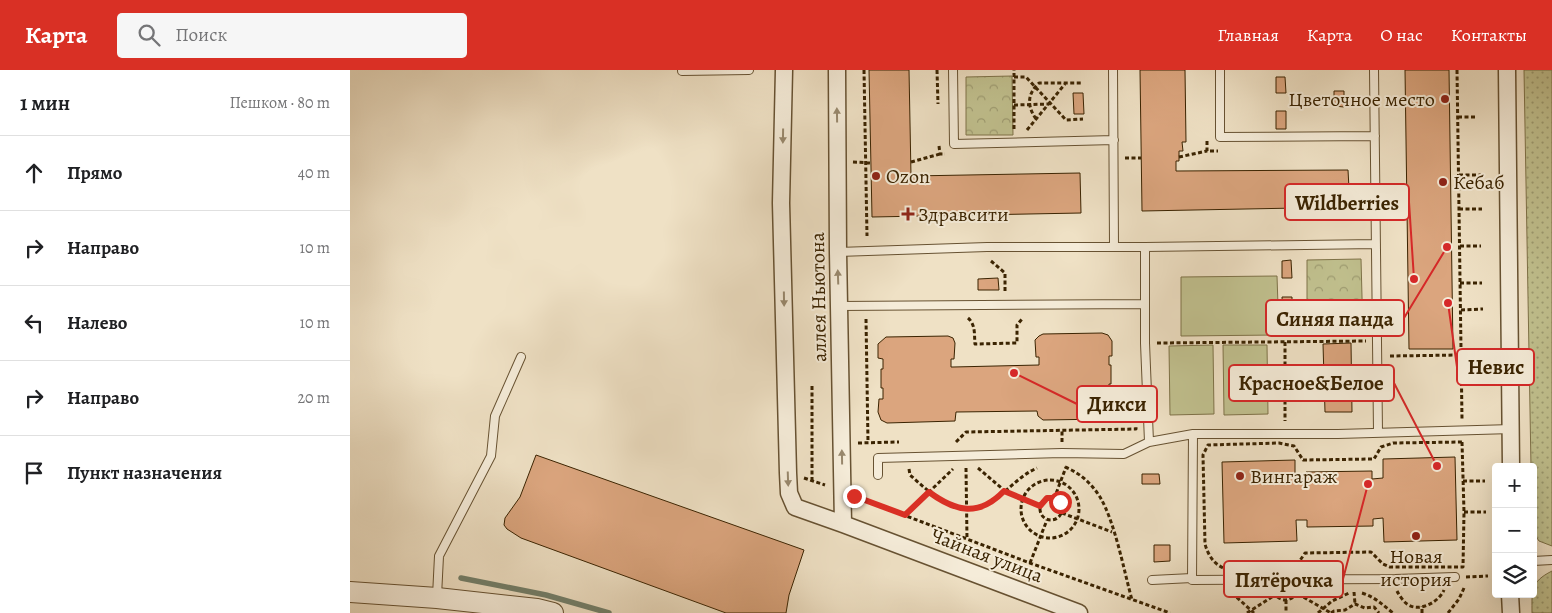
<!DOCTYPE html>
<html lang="ru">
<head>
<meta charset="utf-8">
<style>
  body { margin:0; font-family:Alegreya,serif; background:#f6f6f6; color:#202124 }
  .controls { position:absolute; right:15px; bottom:15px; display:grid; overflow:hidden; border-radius:5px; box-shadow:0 5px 20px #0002 }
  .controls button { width:45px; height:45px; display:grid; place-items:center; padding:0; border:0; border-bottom:1px solid #e0e0e0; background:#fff; color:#202124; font:25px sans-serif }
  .stop { position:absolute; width:15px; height:15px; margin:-11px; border:4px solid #d93025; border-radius:50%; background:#fff }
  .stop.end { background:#d93025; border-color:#fff; box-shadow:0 1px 5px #0008 }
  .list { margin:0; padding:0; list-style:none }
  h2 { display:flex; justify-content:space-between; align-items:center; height:65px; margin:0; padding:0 20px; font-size:21px }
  h2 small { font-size:16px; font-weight:400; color:#757577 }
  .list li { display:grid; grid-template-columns:32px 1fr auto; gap:15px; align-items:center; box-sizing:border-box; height:75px; padding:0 20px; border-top:1px solid #e0e0e0 }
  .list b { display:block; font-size:19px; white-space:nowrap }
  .list em { font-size:16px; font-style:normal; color:#757577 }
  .icon { flex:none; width:28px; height:28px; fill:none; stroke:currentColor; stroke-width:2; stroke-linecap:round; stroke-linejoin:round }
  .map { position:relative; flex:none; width:1202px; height:543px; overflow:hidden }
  header { display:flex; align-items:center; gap:30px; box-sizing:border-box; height:70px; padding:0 25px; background:#d93025; color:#fff }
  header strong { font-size:24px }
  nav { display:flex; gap:28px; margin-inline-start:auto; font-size:18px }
  .search { width:350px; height:45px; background:#f6f6f6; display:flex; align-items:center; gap:12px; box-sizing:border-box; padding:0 18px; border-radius:5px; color:#757577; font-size:19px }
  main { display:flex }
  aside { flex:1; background:#fff }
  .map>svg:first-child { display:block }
</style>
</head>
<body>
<header>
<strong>Карта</strong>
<div class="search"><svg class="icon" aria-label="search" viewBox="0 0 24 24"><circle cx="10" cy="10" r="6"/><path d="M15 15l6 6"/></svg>Поиск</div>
<nav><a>Главная</a><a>Карта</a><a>О нас</a><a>Контакты</a></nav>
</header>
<main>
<aside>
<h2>1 мин<small>Пешком · 80 m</small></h2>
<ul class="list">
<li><svg class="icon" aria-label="ahead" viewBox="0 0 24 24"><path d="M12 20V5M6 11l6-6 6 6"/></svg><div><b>Прямо</b></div><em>40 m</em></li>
<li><svg class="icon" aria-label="right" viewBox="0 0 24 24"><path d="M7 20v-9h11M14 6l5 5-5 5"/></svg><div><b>Направо</b></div><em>10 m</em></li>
<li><svg class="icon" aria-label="left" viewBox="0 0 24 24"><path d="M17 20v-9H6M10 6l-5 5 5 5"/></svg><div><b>Налево</b></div><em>10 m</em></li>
<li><svg class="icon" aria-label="right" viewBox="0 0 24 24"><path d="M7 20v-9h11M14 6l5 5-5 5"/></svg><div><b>Направо</b></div><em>20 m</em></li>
<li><svg class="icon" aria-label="arrive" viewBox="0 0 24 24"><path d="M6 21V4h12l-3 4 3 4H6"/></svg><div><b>Пункт назначения</b></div></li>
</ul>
</aside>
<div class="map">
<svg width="1202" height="543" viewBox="0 0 1202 543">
  <defs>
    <pattern id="grass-dots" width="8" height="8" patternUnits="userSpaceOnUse" patternTransform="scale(1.25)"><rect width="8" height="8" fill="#c1c18f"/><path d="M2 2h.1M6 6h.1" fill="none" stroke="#9e9c72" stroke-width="1.8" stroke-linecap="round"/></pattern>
    <pattern id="park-crowns" width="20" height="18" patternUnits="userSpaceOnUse" patternTransform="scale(1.25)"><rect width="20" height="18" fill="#c1c18f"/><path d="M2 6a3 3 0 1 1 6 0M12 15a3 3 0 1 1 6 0" fill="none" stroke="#9e9c72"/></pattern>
  </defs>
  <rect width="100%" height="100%" fill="#efe1c5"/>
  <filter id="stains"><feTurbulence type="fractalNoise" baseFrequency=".004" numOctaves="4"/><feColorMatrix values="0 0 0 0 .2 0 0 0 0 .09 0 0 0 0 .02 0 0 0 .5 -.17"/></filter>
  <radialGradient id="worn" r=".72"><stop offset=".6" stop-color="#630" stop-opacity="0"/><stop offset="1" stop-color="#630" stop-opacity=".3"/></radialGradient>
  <path fill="url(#grass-dots)" stroke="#7e7248" d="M1174,0H1202V476L1189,471L1183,462V397H1181Z
    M1202,501V543H1182C1182,521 1180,512 1202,501Z"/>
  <path fill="url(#park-crowns)" stroke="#7e7248" d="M662,6L663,65H616V7Z
    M1011,189L1013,264H957V190Z"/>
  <path fill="#c1c18f" stroke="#7e7248" d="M927,206L929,265L831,266V207Z
    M863,275L864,344L820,345L819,276Z
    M873,275H917L918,344L874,345Z"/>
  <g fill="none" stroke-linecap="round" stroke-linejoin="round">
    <path stroke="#74806b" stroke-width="5.5" d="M111,508L196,525L259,543"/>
  </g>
  <path fill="#dba57e" stroke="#3a2301" d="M519,0H559L561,106L730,103L731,143L522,147Z
    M790,0H835L836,72H832L833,81H829V91H826V101L998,100L1000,137L792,141Z
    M1055,0H1099L1103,279H1059Z
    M926,7H935L936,23H926Z
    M984,21H994V37L984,36Z
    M723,23H733L734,44H724Z
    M926,41H936V59H926Z
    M941,190L942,208H932V191Z
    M648,208L649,220H628V209Z
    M932,227H942V244L933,245Z
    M752,263L758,265L762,271V286H759V295H761V314H759V325H763L764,340L762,346L758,349L693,350L688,346L687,341L606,342L605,351L537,353L531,350L528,342L529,329H533V318H531V299H533V289L528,288V274L536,267L598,266L603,268L605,273L604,289H601V297H603L689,295V287H686L685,270L689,266L693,264Z
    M1001,273L1002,342H975L973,274Z
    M186,385L454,480L439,525L436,543H376L171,468L157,459L154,455L155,448L170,427Z
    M1105,387L1107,470L1034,472L1033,448L1023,449V456L957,457V450H946L947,471L874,473L872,392L945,390V409H956V402L1022,401V409L1033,408V389Z
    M792,404H809L810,414H792Z
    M804,475H820V491L804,492Z"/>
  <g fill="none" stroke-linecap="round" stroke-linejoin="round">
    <g stroke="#675232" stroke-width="10">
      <path id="service" d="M332,0V1L399,0
        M603,0L604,74L764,70
        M763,0L764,176
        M870,0V67L1025,66
        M1024,0L1028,362
        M795,177L1026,174
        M488,182L637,177H795V273L799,372
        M489,236L795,234
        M843,364L842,510L1045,509L1105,507
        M528,405V388L712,383L774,384L799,372L843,364H988L1162,359
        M1183,491L1202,490
        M802,510L842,508
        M87,526L89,486L141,386L145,346L171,287"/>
    </g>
    <g stroke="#675232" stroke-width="19">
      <path id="minor" d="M434,0L431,133L438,403L439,423L445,437L493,454L729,543
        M487,0L488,182L493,454
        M1157,0L1161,397
        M1160,524L1161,543"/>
    </g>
    <g stroke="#675232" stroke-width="22">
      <path id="tertiary" d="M0,522L87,528L187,539L203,543"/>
    </g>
    <path stroke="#3a2301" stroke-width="3" stroke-dasharray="4 2.5" stroke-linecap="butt" d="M514,0L517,166
      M587,0L588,34
      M1107,0L1112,349
      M664,7H676L716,50L733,49
      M664,35L699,34
      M1108,47H1126
      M686,49C677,36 677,24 689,13H732
      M664,59V0
      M677,60L715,14
      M857,71V81H868
      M589,76L590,84H595
      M829,87L857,81
      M775,88H791
      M503,92L521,93
      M561,92L590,84
      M1109,105H1131
      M1109,139H1132
      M1110,176H1131
      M641,191L655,203V223
      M1110,213H1132
      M1111,240L1133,239
      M618,248C626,255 624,265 625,274L667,273V255L672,249
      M516,249L518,372
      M935,272V351
      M807,273L1016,271
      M1040,286L1111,285
      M462,316V411
      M606,372L616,362L786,359V357
      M712,372V360
      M1112,372L1114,442L1113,497H1040L1033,494L1021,482L955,483C951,489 949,493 942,496C934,500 885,502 876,499C864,495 858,485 855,474L853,385L858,375L929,373L944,376L953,390L1024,389L1031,377L1043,373Z
      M508,373L549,372
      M715,397C730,403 741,413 750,427C765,452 774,501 782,530
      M616,398L617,469
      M628,398L655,421L690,436
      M559,399L560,405C586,428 612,454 647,428C660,418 671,405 687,398
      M454,408L475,415
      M671 439a29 29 0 1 1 58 0a29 29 0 1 1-58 0Z
      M1113,411H1135
      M690 439a11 11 0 1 1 22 0a11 11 0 1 1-22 0Z
      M509,428L680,493L820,543
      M704,429L716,397
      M1114,442H1136
      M712,443L762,462
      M555,445L603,399
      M680,493L697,450
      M1116,507L1138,506
      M1047,521C1049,525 1053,531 1057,534C1069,543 1089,532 1094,520
      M923,522C930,533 941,532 948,522
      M1004,522L1005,534
      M882,523L904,543
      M1012,523C1025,527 1033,535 1043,543
      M948,524L981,543
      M936,530V543
      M897,543L925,525
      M968,543L982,531L999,523
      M981,543L984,541L995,540L1005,534L1015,538L1024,537L1029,543
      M1072,543V536
      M1098,543L1109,529L1114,518"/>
    <use href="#service" stroke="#f5ecd9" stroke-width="8"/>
    <use href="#minor" stroke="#f5ecd9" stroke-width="16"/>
    <use href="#tertiary" stroke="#f5ecd9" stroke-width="20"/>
  </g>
  <defs><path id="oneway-solid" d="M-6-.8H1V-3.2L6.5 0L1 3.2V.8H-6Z" transform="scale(1.25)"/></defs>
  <g fill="#98886d">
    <use href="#oneway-solid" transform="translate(487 45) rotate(-91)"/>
    <use href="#oneway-solid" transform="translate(433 66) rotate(91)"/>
    <use href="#oneway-solid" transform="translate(488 207) rotate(-92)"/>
    <use href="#oneway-solid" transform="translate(434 229) rotate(89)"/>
    <use href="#oneway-solid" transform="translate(492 387) rotate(-91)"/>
    <use href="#oneway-solid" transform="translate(438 409) rotate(88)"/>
  </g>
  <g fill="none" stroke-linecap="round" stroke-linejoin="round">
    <path stroke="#d93025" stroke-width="6" d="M504,426L555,445L579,422C606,442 629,447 654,421L690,436L697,428H704L710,432"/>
  </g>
  <g fill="#8f2418" stroke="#f5ecd9" stroke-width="2">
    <circle cx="1095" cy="29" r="5"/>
    <circle cx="526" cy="106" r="5"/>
    <circle cx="1093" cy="112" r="5"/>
    <path d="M555.5 136.5h5v5h5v5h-5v5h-5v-5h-5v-5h5z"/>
    <circle cx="890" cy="406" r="5"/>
    <circle cx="1066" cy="466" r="5"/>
  </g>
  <g text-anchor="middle" stroke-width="4" stroke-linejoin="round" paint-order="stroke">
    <g font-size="20" fill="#3a2301" stroke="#f5ecd9" text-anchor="start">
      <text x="1085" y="36" text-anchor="end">Цветочное место</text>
      <text x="536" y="113">Ozon</text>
      <text x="1103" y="119">Кебаб</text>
      <text x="568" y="151">Здравсити</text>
      <text x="900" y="413">Вингараж</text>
      <text x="1066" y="493" text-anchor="middle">Новая<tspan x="1066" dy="23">история</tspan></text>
    </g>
    <g font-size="20" fill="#3a2301" stroke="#f5ecd9">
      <text transform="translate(468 227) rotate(-91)" y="7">аллея Ньютона</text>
      <text transform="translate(637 485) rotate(21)" y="7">Чайная улица</text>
    </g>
  </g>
  <path fill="none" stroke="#d62828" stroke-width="2" d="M1064 209L1059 132M1097 177L1054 248M1098 233L1107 297M1087 396L1044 313M664 303L727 334M1018 414L993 509"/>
  <g fill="#d62828" stroke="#f5ecd9" stroke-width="2">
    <circle cx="1064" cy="209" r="5"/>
    <circle cx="1097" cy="177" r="5"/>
    <circle cx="1098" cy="233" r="5"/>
    <circle cx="1087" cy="396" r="5"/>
    <circle cx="664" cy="303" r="5"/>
    <circle cx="1018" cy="414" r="5"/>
  </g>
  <g fill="#f5ecd9" stroke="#d62828" stroke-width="2">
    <rect x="935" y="114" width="124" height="36" rx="5"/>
    <rect x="916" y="230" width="138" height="36" rx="5"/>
    <rect x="1107" y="279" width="77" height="36" rx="5"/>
    <rect x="879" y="295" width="165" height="36" rx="5"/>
    <rect x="727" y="316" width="80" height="36" rx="5"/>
    <rect x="874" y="491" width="119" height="36" rx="5"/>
  </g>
  <g font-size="21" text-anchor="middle" font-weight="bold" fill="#3a2301">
    <text x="997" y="140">Wildberries</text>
    <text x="985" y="256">Синяя панда</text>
    <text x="1146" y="304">Невис</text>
    <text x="961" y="320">Красное&amp;Белое</text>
    <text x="767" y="341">Дикси</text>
    <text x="934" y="517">Пятёрочка</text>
  </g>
  <rect width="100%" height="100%" filter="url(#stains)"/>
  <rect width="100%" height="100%" fill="url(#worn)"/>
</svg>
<div class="controls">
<button>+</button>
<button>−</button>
<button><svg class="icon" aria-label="layers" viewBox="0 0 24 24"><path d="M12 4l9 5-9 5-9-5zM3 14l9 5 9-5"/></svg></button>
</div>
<div class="stop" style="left:710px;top:432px"></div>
<div class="stop end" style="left:504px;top:426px"></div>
</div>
</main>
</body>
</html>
